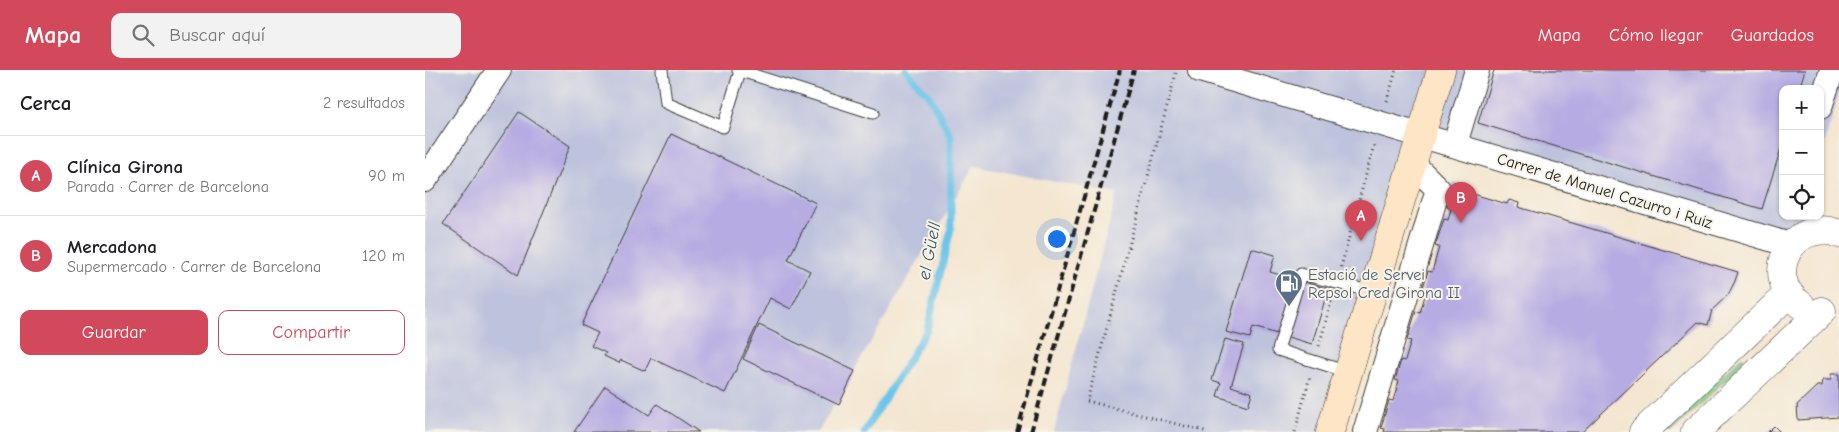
<!DOCTYPE html>
<html lang="es">
<head>
<meta charset="utf-8">
<style>
  body { margin:0; font-family:"Comic Neue",sans-serif; background:#f2f2f2; color:#202124 }
  .controls { position:absolute; right:15px; top:15px; display:grid; overflow:hidden; border-radius:10px; box-shadow:0 1px 4px #0004 }
  .controls button { width:45px; height:45px; display:grid; place-items:center; padding:0; border:0; border-bottom:1px solid #e0e0e0; background:#fff; color:#202124; font:25px sans-serif }
  .you { position:absolute; left:631px; top:168px; width:18px; height:18px; margin:-12px; border:4px solid #fff; border-radius:50%; background:#1a73e8; box-shadow:0 0 0 8px #1a73e833 }
  .badge { display:grid; place-items:center; width:32px; height:32px; border-radius:50%; background:#d1495b; color:#fff; font-size:16px; font-weight:700 }
  .pin { position:absolute; translate:-50% -41px; filter:drop-shadow(0 1px 2px #0008) }
  .pin::after { content:''; position:absolute; top:26px; width:18px; height:15px; background:inherit; clip-path:polygon(0 0,100% 0,50% 100%) }
  .list { margin:0; padding:0; list-style:none }
  h2 { display:flex; justify-content:space-between; align-items:center; height:65px; margin:0; padding:0 20px; font-size:21px }
  h2 small { font-size:16px; font-weight:400; color:#757577 }
  .list li { display:grid; grid-template-columns:32px 1fr auto; gap:15px; align-items:center; box-sizing:border-box; height:80px; padding:0 20px; border-top:1px solid #e0e0e0 }
  .list b { display:block; font-size:19px; white-space:nowrap }
  .list p { margin:0; font-size:16px; white-space:nowrap; color:#757577 }
  .list em { font-size:16px; font-style:normal; color:#757577 }
  .actions { display:flex; gap:10px; padding:15px 20px }
  .actions a { flex:1; padding:11px 0; border:1px solid #d1495b; border-radius:10px; text-align:center; font-size:18px; color:#d1495b }
  .actions .main { background:#d1495b; color:#fff }
  .icon { flex:none; width:28px; height:28px; fill:none; stroke:currentColor; stroke-width:2; stroke-linecap:round; stroke-linejoin:round }
  .map { position:relative; flex:none; width:1414px; height:362px; overflow:hidden }
  header { display:flex; align-items:center; gap:30px; box-sizing:border-box; height:70px; padding:0 25px; background:#d1495b; color:#fff }
  header strong { font-size:24px }
  nav { display:flex; gap:28px; margin-inline-start:auto; font-size:18px }
  .search { width:350px; height:45px; background:#f2f2f2; display:flex; align-items:center; gap:12px; box-sizing:border-box; padding:0 18px; border-radius:10px; color:#757577; font-size:19px }
  main { display:flex }
  aside { flex:1; background:#fff }
  .map>svg:first-child { display:block }
</style>
</head>
<body>
<header>
<strong>Mapa</strong>
<div class="search"><svg class="icon" aria-label="search" viewBox="0 0 24 24"><circle cx="10" cy="10" r="6"/><path d="M15 15l6 6"/></svg>Buscar aquí</div>
<nav><a>Mapa</a><a>Cómo llegar</a><a>Guardados</a></nav>
</header>
<main>
<aside>
<h2>Cerca<small>2 resultados</small></h2>
<ul class="list">
<li><span class="badge">A</span><div><b>Clínica Girona</b><p>Parada · Carrer de Barcelona</p></div><em>90 m</em></li>
<li><span class="badge">B</span><div><b>Mercadona</b><p>Supermercado · Carrer de Barcelona</p></div><em>120 m</em></li>
</ul>
<div class="actions"><a class="main">Guardar</a><a>Compartir</a></div>
</aside>
<div class="map">
<svg width="1414" height="362" viewBox="0 0 1414 362">
  <rect width="100%" height="100%" fill="#f7f3e8"/>
  <filter id="ink" filterUnits="userSpaceOnUse"><feTurbulence type="fractalNoise" baseFrequency=".02" numOctaves="2"/><feDisplacementMap in="SourceGraphic" scale="10" xChannelSelector="R" yChannelSelector="G"/><feConvolveMatrix kernelMatrix="1 2 1 2 8 2 1 2 1" color-interpolation-filters="sRGB"/></filter>
  <filter id="wash" filterUnits="userSpaceOnUse"><feTurbulence type="fractalNoise" baseFrequency=".0096" numOctaves="4" result="noise"/><feDisplacementMap in="SourceGraphic" scale="20" xChannelSelector="R" yChannelSelector="G"/><feGaussianBlur stdDeviation="1.12" result="paint"/><feColorMatrix in="noise" values="0 0 0 0 0 0 0 0 0 0 0 0 0 0 0 0 0 1.4 0 .05"/><feComposite in="paint" operator="in"/></filter>
  <g filter="url(#wash)">
    <rect width="100%" height="100%" fill="#f4e6d0"/>
    <path fill="#bec3dd" d="M0,0H1414V23L1395,89V19H1358V146H1379L1378,149L1342,171L991,68L903,362H629L692,124L549,96L393,362H0Z"/>
    <path fill="#84cb87" stroke="#507452" d="M1317,287L1320,291L1246,362H1238Z"/>
    <g fill="none" stroke-linecap="round" stroke-linejoin="round">
      <path stroke="#6cc4e9" stroke-width="7" d="M439,362L502,260L526,159V66L504,26L481,0"/>
    </g>
    <g id="blocks">
      <path fill="#b6abe2" d="M1069,0H1380L1374,19H1358V72L1337,139L1053,53Z
        M94,42L145,76L93,205L18,154Z
        M246,64L391,133L363,190L385,201L366,239L345,228L300,323L226,288L220,301L196,290L194,293L179,286L181,283L166,276L173,263L156,255Z
        M1029,113L1040,116L1038,121L1082,134L1084,130L1094,133L1093,137L1313,202L1310,211L1303,225L1287,240L1283,255L1273,252L1157,362H959L960,359L956,358L964,330L968,331L974,311L970,310L976,290L980,291L986,271L982,270L991,241L995,243L1001,222L997,221L1003,201L1007,202L1014,177L1010,176L1019,149L1023,150L1026,139L1022,137Z
        M826,178L850,185L845,202L903,219L887,274L828,257L825,268L801,262Z
        M334,255L430,301L414,335L318,289Z
        M800,269L819,274L806,316L827,323L823,336L792,326L796,313L787,310Z
        M1406,304H1414V347L1373,350L1372,335L1392,316H1397L1398,310H1406Z
        M180,316L224,345L232,334L274,362H149Z
        M1349,356L1355,362H1343Z"/>
    </g>
  </g>
  <g filter="url(#ink)">
    <use href="#blocks" fill-opacity="0" stroke="#3c3a37" stroke-width="1"/>
    <g fill="none" stroke-linecap="round" stroke-linejoin="round">
      <g stroke="#3c3a37" stroke-width="13">
        <path id="service" d="M237,0L241,33L298,57L315,1
          M313,0L448,43
          M923,302L853,280L876,204L948,222"/>
      </g>
      <g stroke="#3c3a37" stroke-width="26">
        <path id="minor" d="M775,0L1365,175
          M1395,37L1407,0
          M1030,74L1052,0
          M0,110L74,0
          M940,362L1013,119L987,93"/>
      </g>
      <g stroke="#3c3a37" stroke-width="29">
        <path id="tertiary" d="M1376,235C1334,207 1369,145 1414,164
          M1218,362L1364,223
          M1270,362L1397,241"/>
      </g>
      <g stroke="#3c3a37" stroke-width="29">
        <path id="secondary" d="M905,362L1016,0"/>
      </g>
      <path stroke="#3c3a37" stroke-width="3" stroke-dasharray="1 4" stroke-linecap="butt" d="M751,3L662,331L783,362
        M962,31L971,0
        M916,197L949,75
        M894,276L907,229
        M870,362L885,306"/>
      <use href="#service" stroke="#fff" stroke-width="11"/>
      <use href="#minor" stroke="#fff" stroke-width="24"/>
      <use href="#tertiary" stroke="#fff" stroke-width="28"/>
      <use href="#secondary" stroke="#fde5c5" stroke-width="28"/>
      <path stroke="#1c1c1c" stroke-width="4" stroke-dasharray="8 4" stroke-linecap="butt" d="M592,362L695,0
        M606,362L709,0"/>
    </g>
  </g>
  <defs>
    <g id="fuel-pin" transform="scale(1.4375)"><path d="M0 17L-7.5 6A9.5 9.5 0 1 1 7.5 6Z" fill="#5c6f8a" stroke="#f7f3e8"/><path d="M-5.5-6h7V0h2V4h1.3V-2.5L3-4.5l.8-.8L6-3V5H2.5V1h-1V6h-7ZM-4.2-4.7v3.2H.2V-4.7Z" fill="#fff"/></g>
  </defs>
  <g fill-rule="evenodd">
    <use href="#fuel-pin" x="864" y="213"/>
  </g>
  <g text-anchor="middle" stroke-width="4" stroke-linejoin="round" paint-order="stroke">
    <g font-size="16" fill="#1c1c1c" stroke="#f7f3e8">
      <text transform="translate(1180 120) rotate(17)" y="6">Carrer de Manuel Cazurro i Ruiz</text>
    </g>
    <g font-size="16" fill="#4e5e75" stroke="#f7f3e8" text-anchor="start">
      <text x="883" y="210">Estació de Servei<tspan x="883" dy="18">Repsol Cred Girona II</tspan></text>
    </g>
    <g font-size="18" font-style="italic" fill="#385764" stroke="#f7f3e8">
      <text transform="translate(504 181) rotate(-79)" y="6">el Güell</text>
    </g>
  </g>
</svg>
<div class="controls">
<button>+</button>
<button>−</button>
<button><svg class="icon" aria-label="locate" viewBox="0 0 24 24"><circle cx="12" cy="12" r="6"/><path d="M12 2v4M12 18v4M2 12h4M18 12h4"/></svg></button>
</div>
<div class="you"></div>
<div class="pin badge" style="left:936px;top:171px">A</div>
<div class="pin badge" style="left:1036px;top:153px">B</div>
</div>
</main>
</body>
</html>
